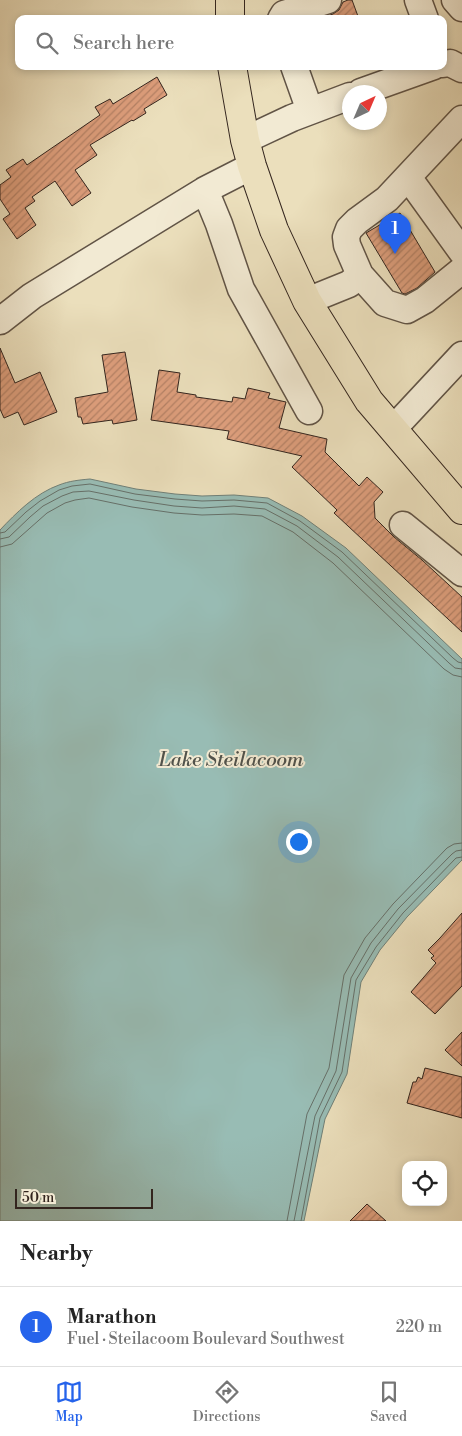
<!DOCTYPE html>
<html lang="en">
<head>
<meta charset="utf-8">
<style>
  body { margin:0; font-family:"Libre Bodoni",serif; background:#f6f6f6; color:#222 }
  .controls { position:absolute; right:15px; bottom:15px; display:grid; overflow:hidden; border-radius:10px; box-shadow:0 2px 8px #0003 }
  .controls button { width:45px; height:45px; display:grid; place-items:center; padding:0; border:0; border-bottom:1px solid #e0e0e0; background:#fff; color:#222; font:25px sans-serif }
  .compass { position:absolute; left:342px; top:85px; width:45px; height:45px; border-radius:50%; background:#fff; box-shadow:0 2px 8px #0003; rotate:44deg }
  .scale { position:absolute; left:15px; bottom:12px; width:138px; box-sizing:border-box; padding-left:5px; border:2px solid #33251e; border-top:0; font-size:14px; line-height:18px; white-space:nowrap; color:#33251e; -webkit-text-stroke:4px #f2ead3; paint-order:stroke }
  .you { position:absolute; left:298px; top:841px; width:18px; height:18px; margin:-12px; border:4px solid #fff; border-radius:50%; background:#1a73e8; box-shadow:0 0 0 8px #1a73e833 }
  .badge { display:grid; place-items:center; width:32px; height:32px; border-radius:50%; background:#2563eb; color:#fff; font-size:16px; font-weight:700 }
  .pin { position:absolute; translate:-50% -41px; filter:drop-shadow(0 1px 2px #0008) }
  .pin::after { content:''; position:absolute; top:26px; width:18px; height:15px; background:inherit; clip-path:polygon(0 0,100% 0,50% 100%) }
  .list { margin:0; padding:0; list-style:none }
  h2 { display:flex; justify-content:space-between; align-items:center; height:65px; margin:0; padding:0 20px; font-size:21px }
  h2 small { font-size:16px; font-weight:400; color:#767676 }
  .list li { display:grid; grid-template-columns:32px 1fr auto; gap:15px; align-items:center; box-sizing:border-box; height:80px; padding:0 20px; border-top:1px solid #e0e0e0 }
  .list b { display:block; font-size:19px; white-space:nowrap }
  .list p { margin:0; font-size:16px; white-space:nowrap; color:#767676 }
  .list em { font-size:16px; font-style:normal; color:#767676 }
  .icon { flex:none; width:28px; height:28px; fill:none; stroke:currentColor; stroke-width:2; stroke-linecap:round; stroke-linejoin:round }
  .map { position:relative; flex:none; width:462px; height:1221px; overflow:hidden }
  .search { position:absolute; background:#fff; box-shadow:0 2px 8px #0003; left:15px; right:15px; top:15px; height:55px; display:flex; align-items:center; gap:12px; box-sizing:border-box; padding:0 18px; border-radius:10px; color:#767676; font-size:19px }
  .sheet { height:145px; background:#fff }
  nav { display:flex; justify-content:space-around; align-items:center; box-sizing:border-box; height:70px; border-top:1px solid #e0e0e0; background:#fff; font-size:14px; color:#767676 }
  nav a { display:grid; justify-items:center; gap:2px }
  nav .on { color:#2563eb }
  .map>svg:first-child { display:block }
</style>
</head>
<body>
<div class="map">
<svg width="462" height="1221" viewBox="0 0 462 1221">
  <defs>
    <pattern id="building-hatch" width="6" height="6" patternUnits="userSpaceOnUse" patternTransform="scale(1.25)"><rect width="6" height="6" fill="#dd9e7c"/><path d="M-1 1l2-2M0 6l6-6M5 7l2-2" fill="none" stroke="#b48165"/></pattern>
  </defs>
  <rect width="100%" height="100%" fill="#ebdfbc"/>
  <filter id="stains"><feTurbulence type="fractalNoise" baseFrequency=".004" numOctaves="4"/><feColorMatrix values="0 0 0 0 .2 0 0 0 0 .09 0 0 0 0 .02 0 0 0 .5 -.17"/></filter>
  <radialGradient id="worn" r=".72"><stop offset=".6" stop-color="#630" stop-opacity="0"/><stop offset="1" stop-color="#630" stop-opacity=".3"/></radialGradient>
  <path fill="#98bcb4" stroke="#708078" d="M90,479L136,489L175,494L202,496L234,495L268,498L302,516L346,548L462,659V860L407,917L380,950L361,982L347,1074L325,1119L304,1221H0V530C16,513 36,493 59,485C69,481 79,480 90,479Z"/>
  <g fill="none" stroke-linecap="round" stroke-linejoin="round">
    <path stroke="#667069" stroke-width="1" d="M0,533L5,532L26,512L40,501L59,490L72,486L90,484L135,494L175,499L202,501L234,500L267,503L300,521L342,552L453,658L458,662L462,663
      M0,539L9,537L30,517L43,506L62,496L73,492L89,491L134,500L174,506L202,508L234,506L265,509L297,526L338,557L449,663L455,668L462,669
      M0,547L12,544L47,513L65,503L75,500L89,498L132,507L174,513L202,515L234,514L262,516L293,532L333,563L444,669L453,675L462,677
      M287,1221L307,1114L329,1068L344,975L365,938L393,904L447,848L454,844L462,843
      M294,1221L315,1116L336,1071L351,978L371,943L398,909L452,854L456,851L462,850
      M301,1221L320,1118L342,1072L356,980L376,947L403,913L456,858L462,857"/>
  </g>
  <path fill="url(#building-hatch)" stroke="#33251e" d="M348,0H352L359,19H319L333,14L339,10L343,2Z
    M157,77L167,95L144,109L146,113L133,121L132,120L90,145L97,155L75,170L91,193L72,206L55,181L32,197L35,201L25,208L36,225L17,239L3,219L10,214L0,199V185L11,177L6,170L23,159L27,165L100,115L95,107L110,99L113,104Z
    M400,213L435,272L417,288L405,294L402,293L366,233Z
    M0,348L15,383L40,372L57,412L24,425L18,412L4,418L0,409Z
    M125,352L137,420L113,424L112,420L83,424L81,417H78L75,398L108,392L102,355Z
    M159,370L180,373L177,392L196,395V397L232,402L233,397L245,399L248,388L270,393L268,398L286,402L279,428L327,439L325,452L359,486L367,477L383,492L374,502L375,518L394,537L422,560L462,597V632L334,513L337,510L292,467L302,456L227,439L229,431L151,420Z
    M462,913V986L435,1014L411,992L436,963L431,958L434,956L428,950L440,938Z
    M462,1032V1066L445,1050Z
    M425,1068L462,1077V1118L407,1103L413,1082H416L418,1077L422,1079Z
    M367,1204L386,1221H350Z"/>
  <g fill="none" stroke-linecap="round" stroke-linejoin="round">
    <g stroke="#615446" stroke-width="29">
      <path id="minor" d="M418,0L425,19
        M455,0L462,8
        M281,19L284,14L328,0
        M443,64L450,63L462,69
        M294,66L310,111
        M361,92L434,66
        M462,119L387,199L357,221L349,229L346,237L347,245L360,275L385,303L407,310L425,300L462,270
        M245,140L292,118L350,96
        M408,177L462,252
        M205,190L219,224L241,289L309,411
        M307,301L349,284L360,275
        M0,321L32,296L205,190L252,166
        M393,429L462,355
        M403,525L462,573"/>
    </g>
    <g stroke="#33251e" stroke-width="30">
      <path id="major" d="M230,0V19
        M232,66L245,140L252,166L274,230L307,301L369,401L462,510"/>
    </g>
    <use href="#minor" stroke="#f2ead3" stroke-width="26"/>
    <use href="#major" stroke="#ebdfbc" stroke-width="28"/>
  </g>
  <g text-anchor="middle" stroke-width="4" stroke-linejoin="round" paint-order="stroke">
    <g font-size="20" font-style="italic" fill="#51524b" stroke="#f2ead3">
      <text x="231" y="766">Lake Steilacoom</text>
    </g>
  </g>
  <rect width="100%" height="100%" filter="url(#stains)"/>
  <rect width="100%" height="100%" fill="url(#worn)"/>
</svg>
<div class="controls">
<button><svg class="icon" aria-label="locate" viewBox="0 0 24 24"><circle cx="12" cy="12" r="6"/><path d="M12 2v4M12 18v4M2 12h4M18 12h4"/></svg></button>
</div>
<svg class="compass" viewBox="-18 -18 36 36"><path d="M0-13l5 13h-10z" fill="#e53935"/><path d="M0 13l5-13h-10z" fill="#767676"/></svg>
<div class="scale">50 m</div>
<div class="you"></div>
<div class="pin badge" style="left:395px;top:254px">1</div>
<div class="search"><svg class="icon" aria-label="search" viewBox="0 0 24 24"><circle cx="10" cy="10" r="6"/><path d="M15 15l6 6"/></svg>Search here</div>
</div>
<section class="sheet">
<h2>Nearby<small></small></h2>
<ul class="list">
<li><span class="badge">1</span><div><b>Marathon</b><p>Fuel · Steilacoom Boulevard Southwest</p></div><em>220 m</em></li>
</ul>
</section>
<nav>
<a class="on"><svg class="icon" aria-label="map" viewBox="0 0 24 24"><path d="M3 6l6-2 6 2 6-2v14l-6 2-6-2-6 2zM9 4v14M15 6v14"/></svg>Map</a>
<a><svg class="icon" aria-label="directions" viewBox="0 0 24 24"><path d="M12 3l9 9-9 9-9-9zM9 14v-3h6M13 9l2 2-2 2"/></svg>Directions</a>
<a><svg class="icon" aria-label="saved" viewBox="0 0 24 24"><path d="M7 4h10v16l-5-4-5 4z"/></svg>Saved</a>
</nav>
</body>
</html>
